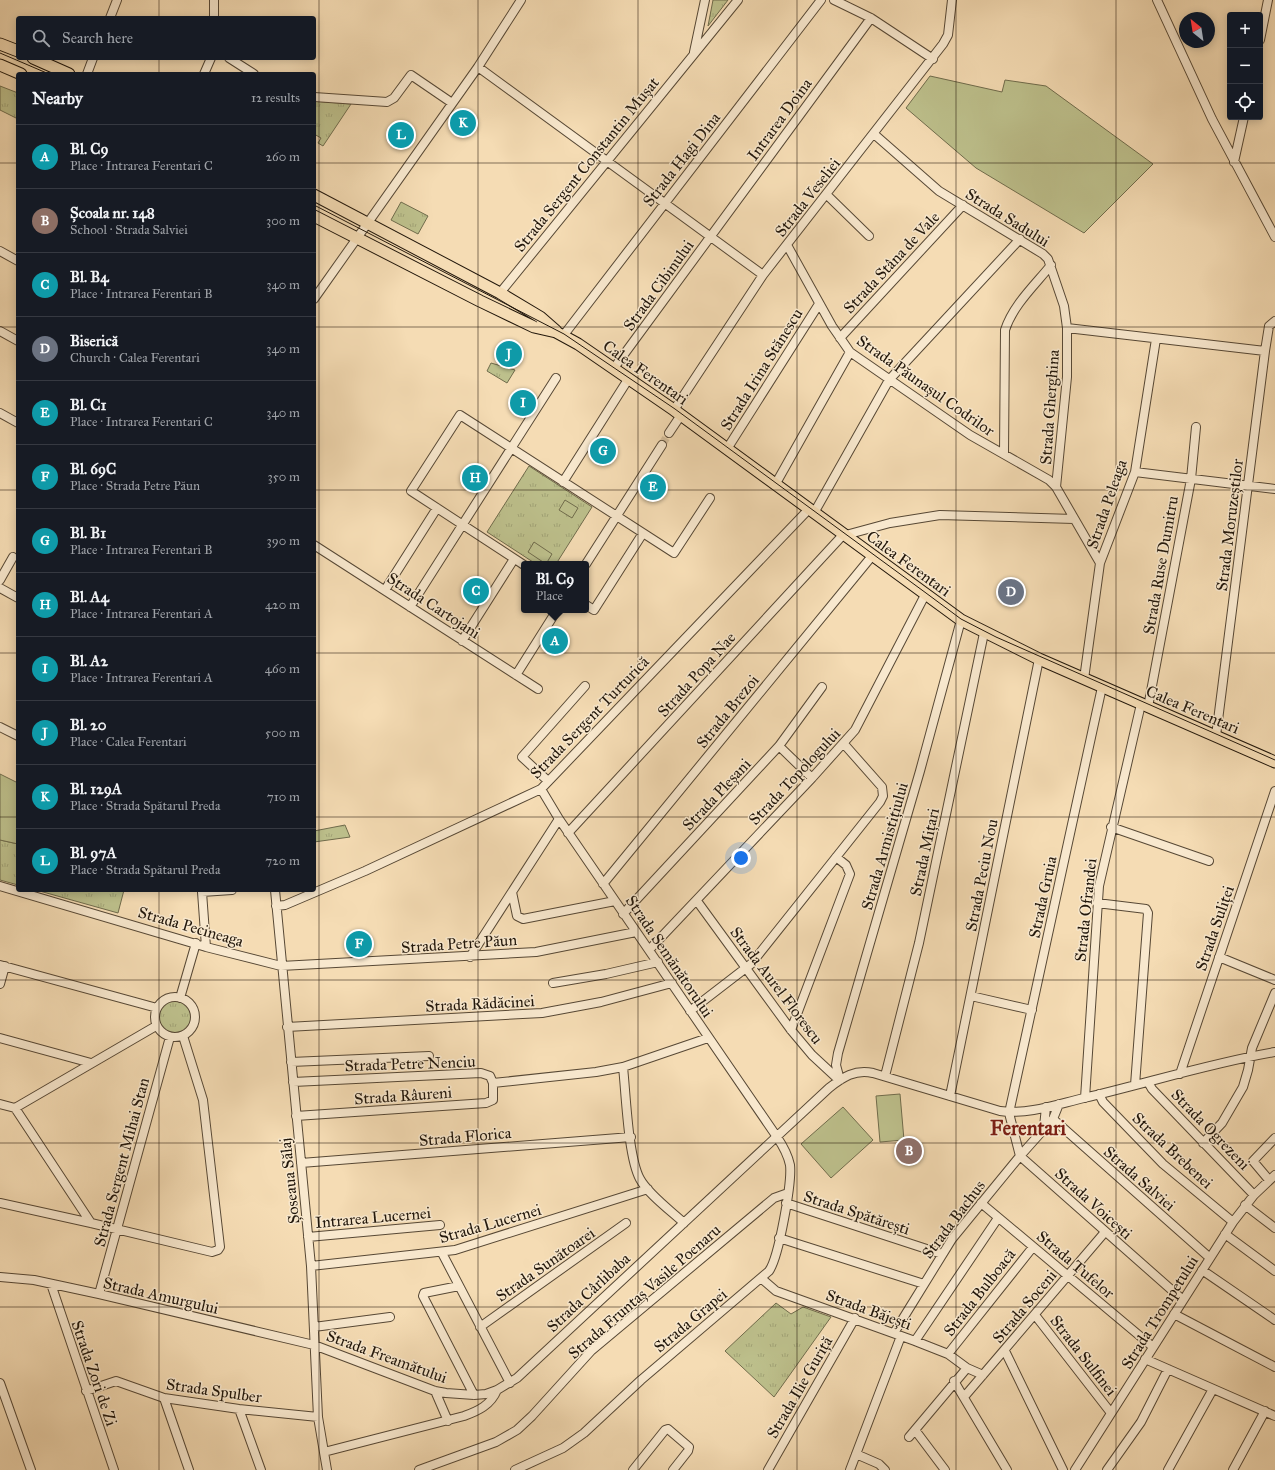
<!DOCTYPE html>
<html lang="en">
<head>
<meta charset="utf-8">
<style>
  body { margin:0; font-family:"IM FELL Great Primer",serif; background:#242831; color:#f1f3f6 }
  .controls { position:absolute; right:12px; top:12px; display:grid; overflow:hidden; border-radius:4px; box-shadow:0 2px 10px #0003 }
  .controls button { width:36px; height:36px; display:grid; place-items:center; padding:0; border:0; border-bottom:1px solid #363941; background:#171b24; color:#f1f3f6; font:20px sans-serif }
  .compass { position:absolute; left:1179px; top:12px; width:36px; height:36px; border-radius:50%; background:#171b24; box-shadow:0 2px 10px #0003; rotate:330deg }
  .you { position:absolute; left:741px; top:858px; width:14px; height:14px; margin:-10px; border:3px solid #fff; border-radius:50%; background:#1a73e8; box-shadow:0 0 0 6px #1a73e833 }
  .badge { display:grid; place-items:center; width:26px; height:26px; border-radius:50%; background:#c59692; color:#fff; font-size:13px; font-weight:700 }
  .pin { position:absolute; translate:-50% -50%; border:2px solid #fff; box-shadow:0 1px 4px #0006 }
  .popup { position:absolute; left:521px; top:561px; width:68px; height:52px; box-sizing:border-box; display:grid; place-content:center; border-radius:4px; background:#171b24; filter:drop-shadow(0 1px 3px #0005); font-size:13px; white-space:nowrap; color:#9ea1a6 }
  .popup b { font-size:15px; color:#f1f3f6 }
  .popup::after { content:''; position:absolute; left:50%; top:100%; margin-left:-8px; border:8px solid transparent; border-top-color:#171b24 }
  .list { margin:0; padding:0; list-style:none }
  h2 { display:flex; justify-content:space-between; align-items:center; height:52px; margin:0; padding:0 16px; font-size:17px }
  h2 small { font-size:13px; font-weight:400; color:#9ea1a6 }
  .list li { display:grid; grid-template-columns:26px 1fr auto; gap:12px; align-items:center; box-sizing:border-box; height:64px; padding:0 16px; border-top:1px solid #363941 }
  .list b { display:block; font-size:15px; white-space:nowrap }
  .list p { margin:0; font-size:13px; white-space:nowrap; color:#9ea1a6 }
  .list em { font-size:13px; font-style:normal; color:#9ea1a6 }
  .icon { flex:none; width:22px; height:22px; fill:none; stroke:currentColor; stroke-width:2; stroke-linecap:round; stroke-linejoin:round }
  .map { position:relative; flex:none; width:1275px; height:1470px; overflow:hidden }
  .search { position:absolute; background:#171b24; box-shadow:0 2px 10px #0003; left:16px; top:16px; width:300px; height:44px; display:flex; align-items:center; gap:10px; box-sizing:border-box; padding:0 14px; border-radius:4px; color:#9ea1a6; font-size:15px }
  .panel { position:absolute; background:#171b24; box-shadow:0 2px 10px #0003; left:16px; top:72px; width:300px; height:820px; border-radius:4px }
  .map>svg:first-child { display:block }
</style>
</head>
<body>
<div class="map">
<svg width="1275" height="1470" viewBox="0 0 1275 1470">
  <defs>
    <pattern id="grass-tufts" width="24" height="20" patternUnits="userSpaceOnUse"><rect width="24" height="20" fill="#bdc08c"/><path d="M3 7l-1-3M5 7V3M7 7l1-3M15 17l-1-3M17 17v-4M19 17l1-3" fill="none" stroke="#a2a477"/></pattern>
  </defs>
  <rect width="100%" height="100%" fill="#f5dcb4"/>
  <filter id="stains"><feTurbulence type="fractalNoise" baseFrequency=".005" numOctaves="4"/><feColorMatrix values="0 0 0 0 .2 0 0 0 0 .09 0 0 0 0 .02 0 0 0 .5 -.17"/></filter>
  <radialGradient id="worn" r=".72"><stop offset=".6" stop-color="#630" stop-opacity="0"/><stop offset="1" stop-color="#630" stop-opacity=".3"/></radialGradient>
  <path fill="url(#grass-tufts)" stroke="#706c4c" d="M713,0H728L708,26Z
    M0,86L18,93V119L0,110Z
    M314,101L351,104L323,146L318,143L321,138L314,134Z
    M401,202L428,216L418,234L391,220Z
    M491,363L515,370L507,383L487,371Z
    M529,466L592,507L556,564H536L487,532Z
    M345,825L350,837L314,842V831Z
    M0,840L18,844V885L0,880Z
    M36,890H124L118,913Z
    M157 1018a18 18 0 1 1 36 0a18 18 0 1 1-36 0Z
    M776,1303L791,1314L803,1307L831,1317L774,1397L725,1351Z"/>
  <path fill="#bdc08c" stroke="#706c4c" d="M930,76L1002,92L1005,80L1046,86L1153,164L1084,233L976,168L906,108Z
    M565,500L578,508L572,518L559,510Z
    M534,542L552,554L546,564L528,552Z
    M0,774L18,783V844L0,840Z
    M900,1094L904,1140L880,1142L876,1096Z
    M843,1107L873,1140L831,1178L801,1144Z"/>
  <g fill="none" stroke-linecap="round" stroke-linejoin="round">
    <path stroke="#d5be9b" stroke-width="8" stroke-dasharray="8 4" stroke-linecap="butt" d="M662,445L669,433"/>
    <g stroke="#574835" stroke-width="10">
      <path id="minor" d="M214,0V18
        M834,0L871,18L933,59
        M1157,0L1212,119L1275,237
        M110,18L117,0
        M1260,40L1268,0
        M694,52L705,0
        M229,58L254,74
        M478,67L763,275
        M87,74L93,58
        M204,74L211,58
        M314,97L387,102L394,98L411,75L452,103
        M874,134L939,191L1043,254L1048,259L1064,306L1067,328V377L1056,487
        M1234,162L1244,117
        M827,195L869,236
        M787,245L832,326L850,352L970,435L1049,480L1056,487L1100,563
        M0,251L18,261
        M500,293L738,0
        M314,299L478,67L521,0
        M1067,328L1265,351
        M0,331L18,341
        M563,336L821,0
        M840,338L963,205
        M614,368L871,18
        M674,410L763,275L943,44L948,35L952,0
        M0,413L18,423
        M669,433L681,415
        M727,449L819,304
        M1004,453L1005,330C1013,305 1035,285 1051,265
        M1135,472L1275,489
        M563,482L629,378
        M775,485L850,352
        M814,513L889,380L1020,239
        M314,545L538,689
        M586,564L662,445
        M524,565L411,491L460,415L674,553L710,498
        M0,580L13,557
        M0,588L18,598
        M385,590L437,508
        M586,605L594,610L643,533
        M410,607L556,378
        M462,641L514,559
        M516,675L557,610
        M1084,679L1100,563L1135,472L1156,339
        M1102,687L1009,1113L1020,1156L1183,1300
        M1148,707L1191,479L1196,427
        M0,727L18,736
        M1216,736L1265,351L1269,326L1275,321
        M779,746L812,778
        M548,781L522,757L585,686
        M1111,827L1209,861
        M568,833L842,536L890,523L940,515L1074,519
        M603,884L872,556
        M0,886L206,947L281,966L536,952L636,932
        M275,890L311,1266L318,1417L327,1470
        M512,892L517,916L523,919L615,901
        M697,901L791,1030L812,1055L839,1080
        M1097,903L1146,909L1148,913L1135,1085
        M276,906L285,905L365,871L541,789L809,509
        M623,914L779,746L822,687
        M206,947L202,892L232,890
        M649,950L812,778L855,730L925,595
        M470,957L559,819
        M1219,957L1275,980
        M0,965L157,1008
        M553,983L606,974L658,962
        M0,984L5,966
        M971,996L1032,1010
        M155 1017a20 20 0 1 1 40 0a20 20 0 1 1-40 0Z
        M180,998L196,943
        M690,1011L751,964L880,802L883,796L882,787L844,744
        M287,1027L542,1013L601,1002L672,983
        M791,1030L850,874L846,865L836,857
        M0,1038L91,1063
        M291,1062L429,1056
        M623,1067C626,1094 628,1157 640,1179C648,1194 671,1211 684,1223
        M1180,1074L1275,791
        M885,1076L919,943L984,633
        M840,1080L836,1065L838,1053L920,771L961,620
        M293,1082L481,1073L490,1076L493,1083V1100L486,1103L296,1116
        M1148,1082L1152,1089L1254,1195
        M493,1083L596,1072L623,1067L708,1038
        M1099,1094L1103,1102L1163,1164L1233,1222
        M950,1096L1039,659
        M1085,1098L1099,886L1141,704
        M0,1104L15,1108
        M15,1108L156,1026
        M15,1108L91,1223
        M1053,1119L1210,1258
        M1044,1127L1046,1107
        M1203,1143L1222,1123L1243,1087L1248,1070L1252,1048L1275,993
        M301,1163L631,1137
        M1269,1180L1253,1161L1275,1138
        M0,1203L91,1223L212,1252L218,1250L220,1247L203,1100L183,1036
        M786,1203L942,1254
        M981,1203L1153,1347
        M1245,1205L1275,1228
        M1225,1234L1275,1271
        M308,1237L440,1225
        M779,1238L924,1284
        M442,1253L510,1383
        M311,1266L455,1250L648,1189
        M1202,1270L1275,1320
        M0,1277L34,1280L99,1294L314,1345L435,1391L446,1393L474,1395L486,1394L497,1390L517,1378L829,1088C843,1077 855,1069 873,1073L1000,1111C1028,1115 1058,1104 1084,1098C1148,1083 1211,1063 1275,1052
        M761,1278L776,1291L915,1341L948,1354L967,1368L983,1375
        M51,1284L114,1470
        M459,1286L424,1293L423,1296L474,1395
        M99,1294L170,1037
        M1174,1314L1275,1367
        M1035,1315L1111,1413
        M314,1327L390,1317
        M480,1327L626,1223
        M894,1333L952,1239L1020,1156L1053,1119L1059,1104
        M915,1341L998,1218
        M1005,1351L1063,1470
        M948,1354L1033,1247
        M1145,1359L1275,1416
        M954,1381L1007,1470
        M0,1383L31,1470
        M86,1391L116,1381L164,1398L239,1409L318,1417
        M435,1391L448,1421
        M964,1397L1105,1232
        M164,1398L189,1470
        M239,1409L261,1470
        M915,1430L945,1470
        M909,1437L967,1368
        M324,1452L464,1416C478,1411 491,1405 497,1390
        M856,1454L879,1464L885,1470
        M419,1470L496,1442L517,1430L532,1416L591,1351L774,1198L788,1193
        M515,1470L563,1448L584,1433L641,1380L769,1271C779,1257 792,1182 790,1165C788,1155 783,1146 777,1137L559,819L541,789
        M633,1470L665,1430L668,1429L689,1447L688,1451L673,1470
        M768,1470L855,1318
        M850,1470L901,1336
        M1075,1470L1233,1222L1254,1195L1275,1175
        M1107,1470L1141,1422L1168,1369
        M1168,1470L1213,1389
        M1233,1470L1265,1411"/>
    </g>
    <g stroke="#22170b" stroke-width="13">
      <path id="major" d="M0,44L18,51
        M33,58L69,74
        M0,65L21,74
        M314,195L500,293L540,317L556,331
        M314,216L480,301L534,327L556,332L578,344L674,410L961,620L1039,659L1275,762"/>
    </g>
    <use href="#minor" stroke="#f8e8ce" stroke-width="8"/>
    <use href="#major" stroke="#f5dcb4" stroke-width="11"/>
    <path stroke="#22170b" stroke-width="1" d="M0,53L49,74
      M314,205L564,334L675,409L926,593L961,619L996,637L1275,760"/>
  </g>
  <path fill="none" stroke="#22170b" stroke-width="1" stroke-opacity="0.55" d="M159,0V18M319,0V1470M478,0V1470M638,0V1470M797,0V1470M956,0V1470M1116,0V1470M159,58V74M0,163H18M314,163H1275M0,327H18M314,327H1275M0,490H18M314,490H1275M0,653H18M314,653H1275M0,817H18M314,817H1275M159,890V1470M0,980H1275M0,1143H1275M0,1307H1275"/>
  <g text-anchor="middle" stroke-width="3" stroke-linejoin="round" paint-order="stroke">
    <g font-size="16" fill="#22170b" stroke="#f8e8ce">
      <text transform="translate(779 119) rotate(-54)" y="6">Intrarea Doina</text>
      <text transform="translate(681 159) rotate(-52)" y="6">Strada Hagi Dina</text>
      <text transform="translate(586 164) rotate(-51)" y="6">Strada Sergent Constantin Mușat</text>
      <text transform="translate(807 197) rotate(-52)" y="6">Strada Veseliei</text>
      <text transform="translate(1008 217) rotate(32)" y="6">Strada Sadului</text>
      <text transform="translate(891 262) rotate(-47)" y="6">Strada Stâna de Vale</text>
      <text transform="translate(658 285) rotate(-54)" y="6">Strada Cibinului</text>
      <text transform="translate(761 369) rotate(-58)" y="6">Strada Irina Stănescu</text>
      <text transform="translate(646 372) rotate(35)" y="6">Calea Ferentari</text>
      <text transform="translate(926 385) rotate(35)" y="6">Strada Păunașul Codrilor</text>
      <text transform="translate(1049 407) rotate(-86)" y="6">Strada Gherghina</text>
      <text transform="translate(1106 504) rotate(-71)" y="6">Strada Peleaga</text>
      <text transform="translate(1229 525) rotate(-83)" y="6">Strada Moruzeștilor</text>
      <text transform="translate(909 563) rotate(36)" y="6">Calea Ferentari</text>
      <text transform="translate(1160 565) rotate(-80)" y="6">Strada Ruse Dumitru</text>
      <text transform="translate(434 605) rotate(33)" y="6">Strada Cartojani</text>
      <text transform="translate(696 674) rotate(-48)" y="6">Strada Popa Nae</text>
      <text transform="translate(1193 709) rotate(23)" y="6">Calea Ferentari</text>
      <text transform="translate(727 711) rotate(-51)" y="6">Strada Brezoi</text>
      <text transform="translate(589 717) rotate(-46)" y="6">Strada Sergent Turturică</text>
      <text transform="translate(794 776) rotate(-47)" y="6">Strada Topologului</text>
      <text transform="translate(716 794) rotate(-47)" y="6">Strada Pleșani</text>
      <text transform="translate(884 846) rotate(-74)" y="6">Strada Armistițiului</text>
      <text transform="translate(924 852) rotate(-78)" y="6">Strada Mițari</text>
      <text transform="translate(981 875) rotate(-79)" y="6">Strada Peciu Nou</text>
      <text transform="translate(1042 897) rotate(-78)" y="6">Strada Gruia</text>
      <text transform="translate(1085 910) rotate(-84)" y="6">Strada Ofrandei</text>
      <text transform="translate(191 926) rotate(16)" y="6">Strada Pecineaga</text>
      <text transform="translate(1214 928) rotate(-71)" y="6">Strada Suliței</text>
      <text transform="translate(459 943) rotate(-4)" y="6">Strada Petre Păun</text>
      <text transform="translate(670 956) rotate(56)" y="6">Strada Semănătorului</text>
      <text transform="translate(777 985) rotate(53)" y="6">Strada Aurel Florescu</text>
      <text transform="translate(480 1003) rotate(-3)" y="6">Strada Rădăcinei</text>
      <text transform="translate(410 1063) rotate(-2)" y="6">Strada Petre Nenciu</text>
      <text transform="translate(403 1095) rotate(-4)" y="6">Strada Râureni</text>
      <text transform="translate(1211 1129) rotate(46)" y="6">Strada Ogrezeni</text>
      <text transform="translate(465 1136) rotate(-5)" y="6">Strada Florica</text>
      <text transform="translate(1173 1150) rotate(43)" y="6">Strada Brebenei</text>
      <text transform="translate(121 1162) rotate(-75)" y="6">Strada Sergent Mihai Stan</text>
      <text transform="translate(1140 1178) rotate(41)" y="6">Strada Salviei</text>
      <text transform="translate(289 1181) rotate(-96)" y="6">Șoseaua Sălaj</text>
      <text transform="translate(1094 1203) rotate(42)" y="6">Strada Voicești</text>
      <text transform="translate(857 1212) rotate(18)" y="6">Strada Spătărești</text>
      <text transform="translate(373 1217) rotate(-5)" y="6">Intrarea Lucernei</text>
      <text transform="translate(953 1219) rotate(-53)" y="6">Strada Bachus</text>
      <text transform="translate(490 1223) rotate(-16)" y="6">Strada Lucernei</text>
      <text transform="translate(545 1264) rotate(-35)" y="6">Strada Sunătoarei</text>
      <text transform="translate(1076 1264) rotate(40)" y="6">Strada Tufelor</text>
      <text transform="translate(644 1291) rotate(-41)" y="6">Strada Fruntaș Vasile Poenaru</text>
      <text transform="translate(588 1292) rotate(-43)" y="6">Strada Cârlibaba</text>
      <text transform="translate(979 1292) rotate(-52)" y="6">Strada Bulboacă</text>
      <text transform="translate(161 1295) rotate(13)" y="6">Strada Amurgului</text>
      <text transform="translate(1024 1306) rotate(-50)" y="6">Strada Soceni</text>
      <text transform="translate(869 1309) rotate(20)" y="6">Strada Băjești</text>
      <text transform="translate(1159 1312) rotate(-58)" y="6">Strada Trompetului</text>
      <text transform="translate(690 1320) rotate(-40)" y="6">Strada Grapei</text>
      <text transform="translate(1084 1355) rotate(52)" y="6">Strada Sulfinei</text>
      <text transform="translate(387 1356) rotate(20)" y="6">Strada Freamătului</text>
      <text transform="translate(95 1373) rotate(71)" y="6">Strada Zori de Zi</text>
      <text transform="translate(799 1387) rotate(-60)" y="6">Strada Ilie Guriță</text>
      <text transform="translate(214 1390) rotate(8)" y="6">Strada Spulber</text>
    </g>
    <g font-size="20" font-weight="bold" fill="#7a1f14" stroke="#f8e8ce">
      <text x="1028" y="1135">Ferentari</text>
    </g>
  </g>
  <rect width="100%" height="100%" filter="url(#stains)"/>
  <rect width="100%" height="100%" fill="url(#worn)"/>
</svg>
<div class="controls">
<button>+</button>
<button>−</button>
<button><svg class="icon" aria-label="locate" viewBox="0 0 24 24"><circle cx="12" cy="12" r="6"/><path d="M12 2v4M12 18v4M2 12h4M18 12h4"/></svg></button>
</div>
<svg class="compass" viewBox="-18 -18 36 36"><path d="M0-13l5 13h-10z" fill="#e53935"/><path d="M0 13l5-13h-10z" fill="#9ea1a6"/></svg>
<div class="you"></div>
<div class="pin badge" style="left:555px;top:641px;background:#0f9aa8">A</div>
<div class="popup"><b>Bl. C9</b>Place</div>
<div class="pin badge" style="left:909px;top:1151px;background:#8d6e63">B</div>
<div class="pin badge" style="left:476px;top:591px;background:#0f9aa8">C</div>
<div class="pin badge" style="left:1011px;top:592px;background:#6b7280">D</div>
<div class="pin badge" style="left:653px;top:487px;background:#0f9aa8">E</div>
<div class="pin badge" style="left:359px;top:944px;background:#0f9aa8">F</div>
<div class="pin badge" style="left:603px;top:451px;background:#0f9aa8">G</div>
<div class="pin badge" style="left:475px;top:478px;background:#0f9aa8">H</div>
<div class="pin badge" style="left:523px;top:403px;background:#0f9aa8">I</div>
<div class="pin badge" style="left:509px;top:354px;background:#0f9aa8">J</div>
<div class="pin badge" style="left:463px;top:123px;background:#0f9aa8">K</div>
<div class="pin badge" style="left:401px;top:135px;background:#0f9aa8">L</div>
<div class="search"><svg class="icon" aria-label="search" viewBox="0 0 24 24"><circle cx="10" cy="10" r="6"/><path d="M15 15l6 6"/></svg>Search here</div>
<section class="panel">
<h2>Nearby<small>12 results</small></h2>
<ul class="list">
<li><span class="badge" style="background:#0f9aa8">A</span><div><b>Bl. C9</b><p>Place · Intrarea Ferentari C</p></div><em>260 m</em></li>
<li><span class="badge" style="background:#8d6e63">B</span><div><b>Școala nr. 148</b><p>School · Strada Salviei</p></div><em>300 m</em></li>
<li><span class="badge" style="background:#0f9aa8">C</span><div><b>Bl. B4</b><p>Place · Intrarea Ferentari B</p></div><em>340 m</em></li>
<li><span class="badge" style="background:#6b7280">D</span><div><b>Biserică</b><p>Church · Calea Ferentari</p></div><em>340 m</em></li>
<li><span class="badge" style="background:#0f9aa8">E</span><div><b>Bl. C1</b><p>Place · Intrarea Ferentari C</p></div><em>340 m</em></li>
<li><span class="badge" style="background:#0f9aa8">F</span><div><b>Bl. 69C</b><p>Place · Strada Petre Păun</p></div><em>350 m</em></li>
<li><span class="badge" style="background:#0f9aa8">G</span><div><b>Bl. B1</b><p>Place · Intrarea Ferentari B</p></div><em>390 m</em></li>
<li><span class="badge" style="background:#0f9aa8">H</span><div><b>Bl. A4</b><p>Place · Intrarea Ferentari A</p></div><em>420 m</em></li>
<li><span class="badge" style="background:#0f9aa8">I</span><div><b>Bl. A2</b><p>Place · Intrarea Ferentari A</p></div><em>460 m</em></li>
<li><span class="badge" style="background:#0f9aa8">J</span><div><b>Bl. 20</b><p>Place · Calea Ferentari</p></div><em>500 m</em></li>
<li><span class="badge" style="background:#0f9aa8">K</span><div><b>Bl. 129A</b><p>Place · Strada Spătarul Preda</p></div><em>710 m</em></li>
<li><span class="badge" style="background:#0f9aa8">L</span><div><b>Bl. 97A</b><p>Place · Strada Spătarul Preda</p></div><em>720 m</em></li>
</ul>
</section>
</div>
</body>
</html>
